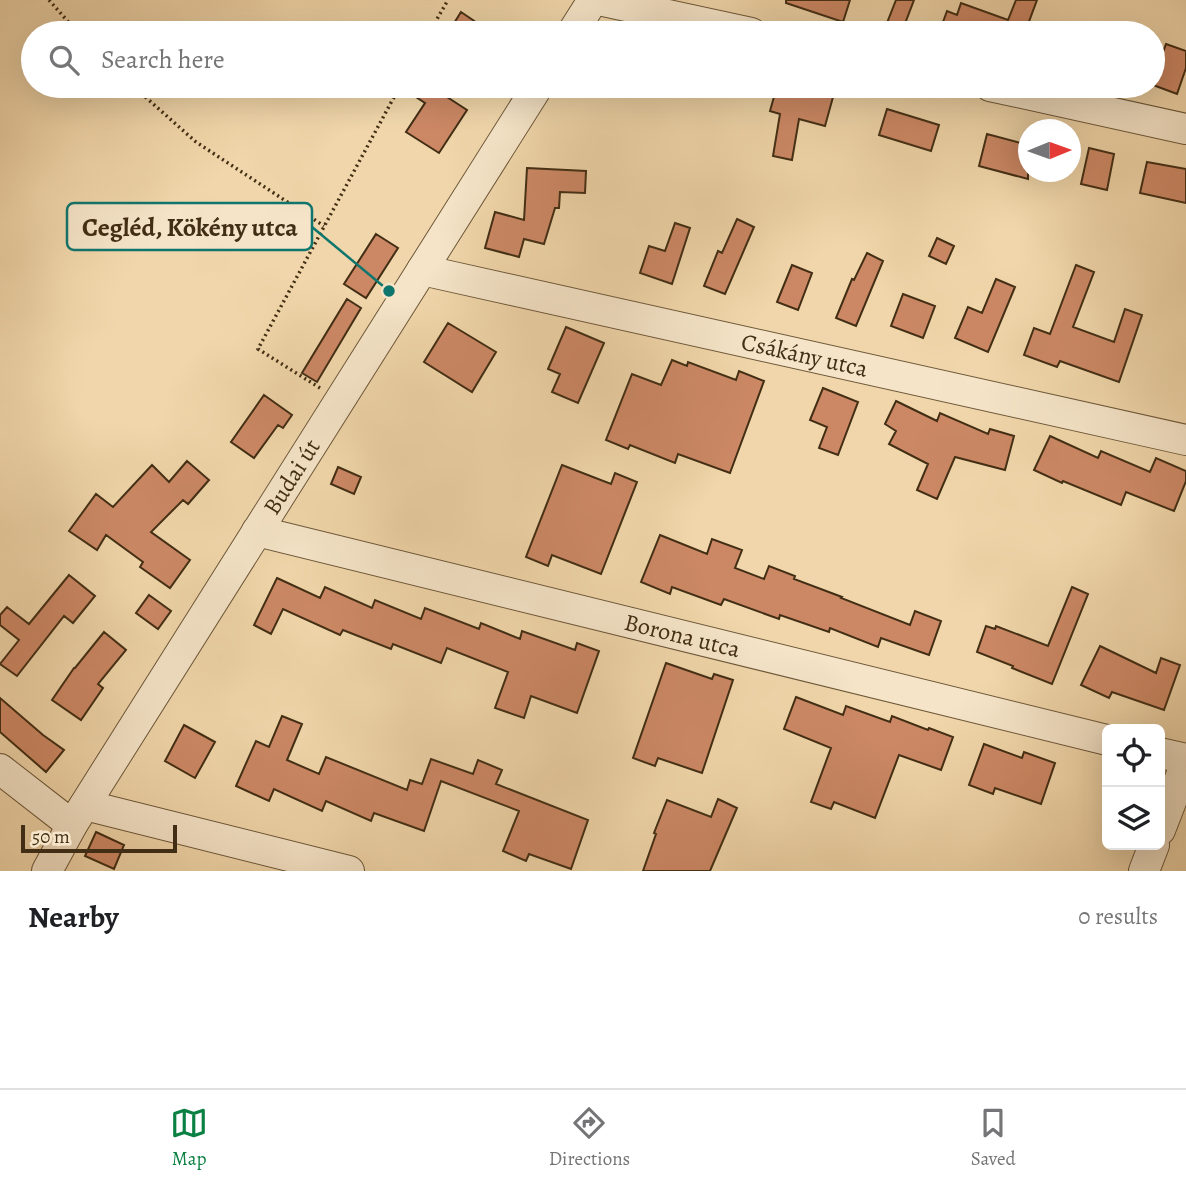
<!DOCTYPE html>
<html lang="en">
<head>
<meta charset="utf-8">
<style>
  body { margin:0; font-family:Alegreya,serif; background:#f2f2f2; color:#202124 }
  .controls { position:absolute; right:21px; bottom:21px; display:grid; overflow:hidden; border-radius:10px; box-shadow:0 7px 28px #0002 }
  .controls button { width:63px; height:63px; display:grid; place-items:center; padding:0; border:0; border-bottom:2px solid #e0e0e0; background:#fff; color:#202124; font:35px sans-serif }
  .compass { position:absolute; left:1018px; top:119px; width:63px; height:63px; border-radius:50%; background:#fff; box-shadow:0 7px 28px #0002; rotate:89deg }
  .scale { position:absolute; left:21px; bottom:18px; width:156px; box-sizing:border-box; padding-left:7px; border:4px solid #422e14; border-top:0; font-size:19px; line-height:24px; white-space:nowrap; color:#422e14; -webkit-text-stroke:5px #f5e4c8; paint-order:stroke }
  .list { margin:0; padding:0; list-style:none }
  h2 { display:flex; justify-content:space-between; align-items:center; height:91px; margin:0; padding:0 28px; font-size:30px }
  h2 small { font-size:23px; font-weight:400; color:#757577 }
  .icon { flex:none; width:38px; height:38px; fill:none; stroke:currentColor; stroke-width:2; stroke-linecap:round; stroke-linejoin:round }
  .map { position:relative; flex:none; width:1186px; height:871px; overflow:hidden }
  .search { position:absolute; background:#fff; box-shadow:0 7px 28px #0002; left:21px; right:21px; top:21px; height:77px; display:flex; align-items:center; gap:18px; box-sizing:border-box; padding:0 24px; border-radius:38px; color:#757577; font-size:26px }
  .sheet { height:217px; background:#fff }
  nav { display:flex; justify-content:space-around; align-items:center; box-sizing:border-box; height:98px; border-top:2px solid #e0e0e0; background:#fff; font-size:19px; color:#757577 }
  nav a { display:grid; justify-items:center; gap:4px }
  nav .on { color:#0b8043 }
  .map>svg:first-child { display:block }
</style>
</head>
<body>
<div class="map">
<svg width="1186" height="871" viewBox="0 0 1186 871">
  <rect width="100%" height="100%" fill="#f0d6aa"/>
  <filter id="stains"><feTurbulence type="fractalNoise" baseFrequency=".00286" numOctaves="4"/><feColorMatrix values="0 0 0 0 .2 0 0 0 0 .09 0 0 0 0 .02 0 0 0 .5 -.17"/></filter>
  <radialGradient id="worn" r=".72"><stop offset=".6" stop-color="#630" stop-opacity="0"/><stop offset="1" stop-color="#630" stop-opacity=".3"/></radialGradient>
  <path fill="#cc8865" stroke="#422e14" stroke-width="2" d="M786,0H850L843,22L786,3Z
    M896,0H914L903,29L887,23Z
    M1016,0H1037L1027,27L1039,31L1038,33H939L947,11L957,15L961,3L1008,20Z
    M461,12L492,33H448Z
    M1166,44L1186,51V68L1177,94L1153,85V80Z
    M399,86H450L444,95L467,110L439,153L406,132L425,103Z
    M777,86H792L833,97L825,126L799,119L792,160L773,156L780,114L770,111Z
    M887,109L939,125L931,151L879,135Z
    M987,134L1028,145V179L979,166Z
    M1089,148L1114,154L1107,190L1081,184Z
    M1147,162L1186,169V203L1140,193Z
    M527,168L586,171L585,193L560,192L559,208H555L544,244L524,239L519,257L485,248L495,212L524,220Z
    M737,219L754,227L725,294L704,286L718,251L722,253Z
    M675,223L690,228L672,284L640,273L649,246L665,251Z
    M376,234L398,248L366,298L344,284Z
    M937,238L954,246L946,264L929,256Z
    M867,253L883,261L856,326L836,318L852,279L854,280Z
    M792,265L812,273L798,310L777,302Z
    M1076,265L1094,272L1073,327L1114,342L1125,309L1142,315L1119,382L1060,361L1057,367L1024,355L1034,328L1050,334Z
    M996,279L1015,287L988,352L955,338L968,307L982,313Z
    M903,294L935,306L923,338L891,326Z
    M347,299L361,308L317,382L302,373Z
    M448,323L496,352L472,392L424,362Z
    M566,327L604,343L578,403L552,392L560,374L548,369Z
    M672,360L687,366L688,362L736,380L739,371L764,381L730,473L678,454L675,463L630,445L628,449L606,440L632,374L661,385Z
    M823,388L858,402L838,455L819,448L827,427L810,420Z
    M264,395L292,415L283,428L278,425L254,458L231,442Z
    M896,401L937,421L940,413L988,434L990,429L1014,436L1005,470L955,457L937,499L917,490L928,464L889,444L896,431L885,424Z
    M1050,436L1098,458L1101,451L1150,472L1156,458L1186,471V481L1174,511L1126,492L1121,505L1063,481L1062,483L1034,470Z
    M187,461L209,480L188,504L183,500L151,532L190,560L170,588L140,567L143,562L106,535L97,550L69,531L96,494L113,507L152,465L169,482Z
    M562,465L611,484L615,473L637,482L601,574L552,555L548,566L526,557Z
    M338,467L361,477L354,494L331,484Z
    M660,535L707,554L712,539L742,550L735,568L764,579L769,566L795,576L794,579L842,597L841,598L910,625L915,611L941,621L929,655L881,638L878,647L830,628L829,632L780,615L779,619L724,599L721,605L672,587L670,594L641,582Z
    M69,575L95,596L73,623L64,616L17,676L0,664L19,640L0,625V615L7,607L29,624Z
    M277,578L320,598L325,587L372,608L375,600L421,619L425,608L479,629L481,623L520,639L522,631L575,650L577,643L599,651L577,713L531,696L524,718L495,708L508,672L447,648L441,663L393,644L391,649L343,630L340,635L283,609L271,634L254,625Z
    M1072,587L1088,594L1052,684L1012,668L1013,666L977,652L986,626L995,629L996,626L1048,646Z
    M149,595L171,611L158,629L136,613Z
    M104,632L126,650L98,684L103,688L81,720L52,700L74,668H75Z
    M1100,646L1156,673L1161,658L1180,665L1164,710L1112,692L1109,698L1081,685Z
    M666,663L712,679L714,674L733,680L702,773L658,758L655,766L633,758Z
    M796,697L843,715L846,706L890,722L892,716L928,730L929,728L953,737L941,770L899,755L875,818L834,802L831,809L811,802L831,748L784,729Z
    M0,698L43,735L64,750L46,772L0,732Z
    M282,716L302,724L287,760L319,774L326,757L407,790L410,780L422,784L431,759L473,774L478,760L502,770L496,784L588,820L571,869L529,854L526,861L503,851L519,811L441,781L424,831L374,813L371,821L326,801L322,811L274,789L269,801L236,786L256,741L269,747Z
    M184,725L215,742L195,778L165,761Z
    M984,744L1022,758L1024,752L1055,763L1041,804L995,788L993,794L969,785Z
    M718,799L737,808L710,871H643L656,834L654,833L667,800L711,817Z
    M96,832L124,845L114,869L85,856Z"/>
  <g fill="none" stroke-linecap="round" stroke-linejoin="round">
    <g stroke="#6e583a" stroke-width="32">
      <g id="minor">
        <path d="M599,0L751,33"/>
        <path d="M572,33L593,0"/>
        <path d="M990,86L1186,129"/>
        <path id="s1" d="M422,270L1186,440"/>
        <path id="s2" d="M257,531L1107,740"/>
        <path d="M1160,753L1186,759"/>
        <path d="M0,769L72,825"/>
        <path d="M85,805L349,871"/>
        <path d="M1160,830L1186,763"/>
        <path id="s3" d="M47,871L72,825L538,86"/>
        <path d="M1144,871L1154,845"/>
      </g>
    </g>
    <path stroke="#422e14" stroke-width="3.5" stroke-dasharray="2 3.5" stroke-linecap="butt" d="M49,0L78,33
      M429,33L448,0
      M133,86L196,142L324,226
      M320,388L258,349L400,86"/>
    <use href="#minor" stroke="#f5e4c8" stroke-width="30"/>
  </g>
  <g text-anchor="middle" stroke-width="6" stroke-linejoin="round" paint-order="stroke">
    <g font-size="24" fill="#422e14" stroke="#f5e4c8">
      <text dy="8" stroke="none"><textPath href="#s1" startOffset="392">Csákány utca</textPath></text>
      <text dy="8" stroke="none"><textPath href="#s3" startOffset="464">Budai út</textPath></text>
      <text dy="8" stroke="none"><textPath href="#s2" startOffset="438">Borona utca</textPath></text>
    </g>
  </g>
  <path fill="none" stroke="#0f766e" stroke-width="2.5" d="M389 291L312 227"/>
  <circle fill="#0f766e" stroke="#f5e4c8" stroke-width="2.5" cx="389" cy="291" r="7"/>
  <rect fill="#f5e4c8" stroke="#0f766e" stroke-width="2.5" x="67" y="203" width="245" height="47" rx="7"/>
  <g font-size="26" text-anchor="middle" font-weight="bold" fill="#422e14">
    <text x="190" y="236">Cegléd, Kökény utca</text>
  </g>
  <rect width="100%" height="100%" filter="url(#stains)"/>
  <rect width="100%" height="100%" fill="url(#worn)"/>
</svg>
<div class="controls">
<button><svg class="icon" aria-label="locate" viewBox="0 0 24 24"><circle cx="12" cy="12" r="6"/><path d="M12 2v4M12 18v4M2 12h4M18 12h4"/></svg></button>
<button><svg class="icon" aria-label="layers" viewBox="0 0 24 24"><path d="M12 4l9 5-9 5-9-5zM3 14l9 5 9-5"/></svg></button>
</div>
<svg class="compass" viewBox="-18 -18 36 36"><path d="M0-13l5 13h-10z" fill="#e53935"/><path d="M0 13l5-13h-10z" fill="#757577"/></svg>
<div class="scale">50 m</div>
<div class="search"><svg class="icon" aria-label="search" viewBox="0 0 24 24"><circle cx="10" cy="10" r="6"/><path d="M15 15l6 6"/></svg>Search here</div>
</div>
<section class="sheet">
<h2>Nearby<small>0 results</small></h2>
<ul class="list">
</ul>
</section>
<nav>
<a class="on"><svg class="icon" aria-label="map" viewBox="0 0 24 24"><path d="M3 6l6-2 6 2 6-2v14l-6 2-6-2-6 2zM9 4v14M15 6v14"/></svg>Map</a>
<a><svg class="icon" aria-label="directions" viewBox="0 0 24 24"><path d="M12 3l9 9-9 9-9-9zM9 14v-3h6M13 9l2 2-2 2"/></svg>Directions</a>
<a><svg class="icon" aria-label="saved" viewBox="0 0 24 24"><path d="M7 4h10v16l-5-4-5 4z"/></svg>Saved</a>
</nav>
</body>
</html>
